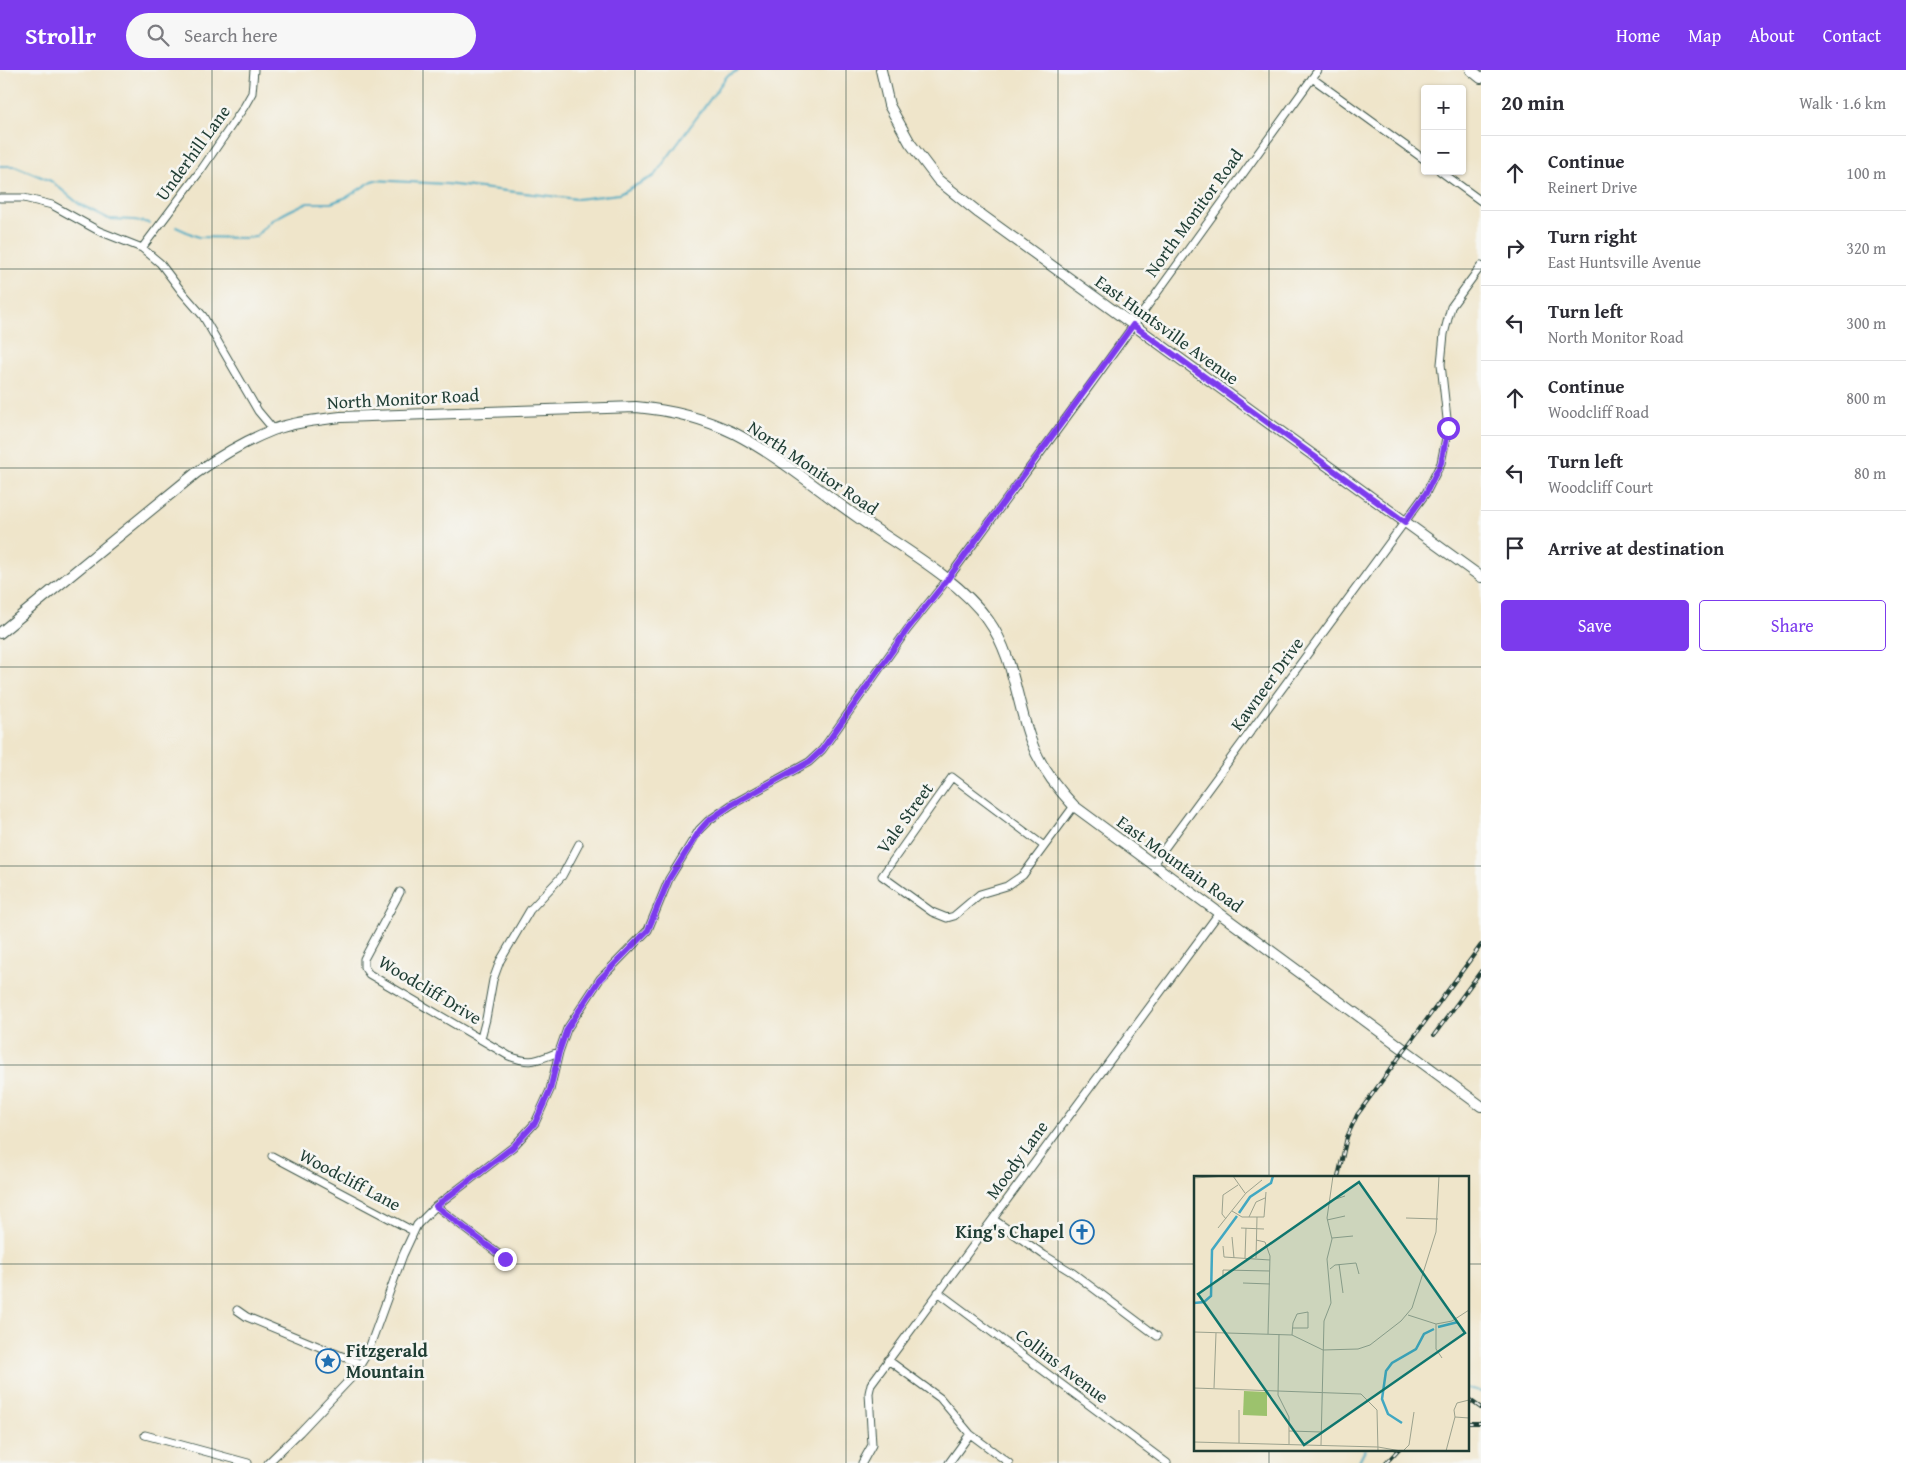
<!DOCTYPE html>
<html lang="en">
<head>
<meta charset="utf-8">
<style>
  body { margin:0; font-family:"Gentium Book Plus",serif; background:#f7f7f7; color:#2b2b33 }
  .controls { position:absolute; right:15px; top:15px; display:grid; overflow:hidden; border-radius:5px; box-shadow:0 1px 4px #0004 }
  .controls button { width:45px; height:45px; display:grid; place-items:center; padding:0; border:0; border-bottom:1px solid #e1e1e2; background:#fff; color:#2b2b33; font:25px sans-serif }
  .stop { position:absolute; width:15px; height:15px; margin:-11px; border:4px solid #7c3aed; border-radius:50%; background:#fff }
  .stop.end { background:#7c3aed; border-color:#fff; box-shadow:0 1px 5px #0008 }
  .list { margin:0; padding:0; list-style:none }
  h2 { display:flex; justify-content:space-between; align-items:center; height:65px; margin:0; padding:0 20px; font-size:21px }
  h2 small { font-size:16px; font-weight:400; color:#7c7c81 }
  .list li { display:grid; grid-template-columns:32px 1fr auto; gap:15px; align-items:center; box-sizing:border-box; height:75px; padding:0 20px; border-top:1px solid #e1e1e2 }
  .list b { display:block; font-size:19px; white-space:nowrap }
  .list p { margin:0; font-size:16px; white-space:nowrap; color:#7c7c81 }
  .list em { font-size:16px; font-style:normal; color:#7c7c81 }
  .actions { display:flex; gap:10px; padding:15px 20px }
  .actions a { flex:1; padding:11px 0; border:1px solid #7c3aed; border-radius:5px; text-align:center; font-size:18px; color:#7c3aed }
  .actions .main { background:#7c3aed; color:#fff }
  .icon { flex:none; width:28px; height:28px; fill:none; stroke:currentColor; stroke-width:2; stroke-linecap:round; stroke-linejoin:round }
  .map { position:relative; flex:none; width:1481px; height:1393px; overflow:hidden }
  header { display:flex; align-items:center; gap:30px; box-sizing:border-box; height:70px; padding:0 25px; background:#7c3aed; color:#fff }
  header strong { font-size:24px }
  nav { display:flex; gap:28px; margin-inline-start:auto; font-size:18px }
  .search { width:350px; height:45px; background:#f7f7f7; display:flex; align-items:center; gap:12px; box-sizing:border-box; padding:0 18px; border-radius:28px; color:#7c7c81; font-size:19px }
  main { display:flex }
  aside { flex:1; background:#fff }
  .map>svg:first-child { display:block }
</style>
</head>
<body>
<header>
<strong>Strollr</strong>
<div class="search"><svg class="icon" aria-label="search" viewBox="0 0 24 24"><circle cx="10" cy="10" r="6"/><path d="M15 15l6 6"/></svg>Search here</div>
<nav><a>Home</a><a>Map</a><a>About</a><a>Contact</a></nav>
</header>
<main>
<div class="map">
<svg width="1481" height="1393" viewBox="0 0 1481 1393">
  <rect width="100%" height="100%" fill="#f6f6f2"/>
  <filter id="ink" filterUnits="userSpaceOnUse"><feTurbulence type="fractalNoise" baseFrequency=".02" numOctaves="2"/><feDisplacementMap in="SourceGraphic" scale="10" xChannelSelector="R" yChannelSelector="G"/><feConvolveMatrix kernelMatrix="1 2 1 2 8 2 1 2 1" color-interpolation-filters="sRGB"/></filter>
  <filter id="wash" filterUnits="userSpaceOnUse"><feTurbulence type="fractalNoise" baseFrequency=".0096" numOctaves="4" result="noise"/><feDisplacementMap in="SourceGraphic" scale="20" xChannelSelector="R" yChannelSelector="G"/><feGaussianBlur stdDeviation="1.12" result="paint"/><feColorMatrix in="noise" values="0 0 0 0 0 0 0 0 0 0 0 0 0 0 0 0 0 1.4 0 .05"/><feComposite in="paint" operator="in"/></filter>
  <g filter="url(#wash)">
    <rect width="100%" height="100%" fill="#efe5ca"/>
    <g fill="none" stroke-linecap="round" stroke-linejoin="round">
      <path stroke="#42a8c2" stroke-width="2" d="M0,96H15L51,111L79,134L109,149L134,150L149,153
        M176,157L198,167L245,168L255,167L272,150L289,141L306,133H331L347,127L374,110L446,114L577,129L619,124L654,106L727,6L739,0
        M1467,1319L1481,1322
        M1358,1393L1365,1379"/>
    </g>
  </g>
  <g filter="url(#ink)">
    <g fill="none" stroke-linecap="round" stroke-linejoin="round">
      <g stroke="#3e564a" stroke-width="9">
        <path id="street" d="M1312,8L1425,90
          M1440,101L1481,131
          M0,128H24L52,135L99,161L142,178L160,193L182,222L203,246L258,341L274,360
          M142,178L201,100L244,37L252,23L254,0
          M1044,776L952,707L882,806L932,842L947,848L954,846L980,824L1007,816L1023,805L1074,736
          M1153,794L1426,423L1441,393L1448,358L1441,294L1444,264L1451,237L1481,196
          M400,822L364,889V897L369,904L509,986C532,995 536,990 559,982
          M481,968L486,949L493,910L500,891L530,840L562,806L579,774
          M272,1086L413,1161
          M436,1136L505,1189
          M993,1149L1044,1185L1073,1203L1157,1266
          M938,1222L1167,1393
          M237,1240L247,1247L361,1294
          M888,1290L940,1328L970,1364L1009,1393
          M145,1365L248,1393
          M268,1393L300,1362L354,1305L367,1284L403,1185L417,1155L436,1136L513,1077L535,1053L550,1020L559,982L567,959L600,909L648,860L669,809L699,760L708,751L731,735L809,692L822,680L907,560L947,510L1094,310L1318,0
          M862,1393L872,1375L869,1323L871,1314L1219,843
          M949,1393L970,1364"/>
      </g>
      <g stroke="#3e564a" stroke-width="12">
        <path id="secondary" d="M881,0L889,35L910,73L938,110L979,143L1481,507
          M1471,0L1481,8
          M0,563L196,403C220,386 245,371 273,360C294,352 318,350 341,347L636,337C671,340 703,348 734,363C779,386 818,420 859,448C900,477 959,509 988,550C1014,586 1016,631 1031,671C1040,696 1056,717 1074,736L1481,1036"/>
      </g>
      <use href="#street" stroke="#fff" stroke-width="7"/>
      <use href="#secondary" stroke="#fff" stroke-width="10"/>
      <g stroke="#1f3d34" stroke-width="4">
        <path id="rail" d="M1434,965L1481,901
          M1338,1107L1347,1067L1357,1045L1481,875
          M1467,1328L1481,1338
          M1467,1353H1481
          M1386,1393L1399,1379"/>
      </g>
      <use href="#rail" stroke="#f6f6f2" stroke-width="2" stroke-dasharray="5.5" stroke-linecap="butt"/>
    </g>
  </g>
  <g fill="none" stroke-linecap="round" stroke-linejoin="round" filter="url(#ink)">
    <path stroke="#7c3aed" stroke-width="6" d="M505,1189L436,1136L513,1077L535,1053L550,1020L559,982L567,959L600,909L648,860L669,809L700,760L708,751L731,735L809,692L822,680L907,560L947,510L1133,255L1405,452L1426,423L1441,393L1448,358"/>
  </g>
  <path fill="none" stroke="#1f3d34" stroke-width="1" stroke-opacity="0.55" d="M212,0V1393M423,0V1393M635,0V1393M846,0V1393M1058,0V1393M1269,0V1107M0,199H1481M0,398H1481M0,597H1481M0,796H1481M0,995H1481M0,1194H1195M1467,1194H1481M1269,1379V1393"/>
  <defs>
    <g id="church-ring" transform="scale(1.25)"><circle r="9.5" fill="#f6f6f2" stroke="#1f6fb2" stroke-width="1.5"/><path d="M-1.2-6h2.4v3.5h3.3v2.4h-3.3V6h-2.4V-.1h-3.3v-2.4h3.3Z" fill="#1f6fb2"/></g>
    <g id="sight-ring" transform="scale(1.25)"><circle r="9.5" fill="#f6f6f2" stroke="#1f6fb2" stroke-width="1.5"/><path d="M0-6L1.8-2.2L6-1.7L2.9 1.2L3.7 5.4L0 3.3L-3.7 5.4L-2.9 1.2L-6-1.7L-1.8-2.2Z" fill="#1f6fb2"/></g>
  </defs>
  <g fill-rule="evenodd">
    <use href="#church-ring" x="1082" y="1162"/>
    <use href="#sight-ring" x="328" y="1291"/>
  </g>
  <g text-anchor="middle" stroke-width="5" stroke-linejoin="round" paint-order="stroke">
    <g font-size="18" fill="#1f3d34" stroke="#f6f6f2">
      <text transform="translate(193 83) rotate(-54)" y="6">Underhill Lane</text>
      <text transform="translate(1194 143) rotate(-54)" y="6">North Monitor Road</text>
      <text transform="translate(1167 260) rotate(36)" y="6">East Huntsville Avenue</text>
      <text transform="translate(403 329) rotate(-3)" y="6">North Monitor Road</text>
      <text transform="translate(813 398) rotate(34)" y="6">North Monitor Road</text>
      <text transform="translate(1267 614) rotate(-54)" y="6">Kawneer Drive</text>
      <text transform="translate(905 748) rotate(-54)" y="6">Vale Street</text>
      <text transform="translate(1180 794) rotate(36)" y="6">East Mountain Road</text>
      <text transform="translate(430 920) rotate(31)" y="6">Woodcliff Drive</text>
      <text transform="translate(1017 1090) rotate(-54)" y="6">Moody Lane</text>
      <text transform="translate(350 1110) rotate(28)" y="6">Woodcliff Lane</text>
      <text transform="translate(1062 1296) rotate(37)" y="6">Collins Avenue</text>
    </g>
    <g font-size="18" font-weight="bold" fill="#1f3d34" stroke="#f6f6f2" text-anchor="end">
      <text x="1064" y="1168">King's Chapel</text>
      <text x="346" y="1287" text-anchor="start">Fitzgerald<tspan x="346" dy="21">Mountain</tspan></text>
    </g>
  </g>
  <g transform="translate(1194 1106)">
    <rect width="275" height="275" fill="#efe5ca"/>
    <path d="M50,215L73,216V240L49,239Z" fill="#9cc26d"/>
    <path fill="none" stroke="#42a8c2" stroke-width="2.5" d="M45,37L56,21L77,7L79,0M0,127L10,126L17,120L18,74L43,40M244,151L264,146M208,247L194,238L188,223L192,195L198,187L222,173L230,158L240,153"/>
    <path fill="none" stroke="#9ca28e" stroke-width="1" d="M39,0L51,17M0,2L33,0M136,25L151,20M38,35L48,41H70L72,16M55,41L62,26L71,22M212,42L244,43M32,43L28,38L29,19L44,9M133,44L151,40M24,52L52,17L68,4M47,52L70,53M38,61L40,82M138,62L159,60M62,64L71,66L76,80L74,158M29,70L30,81L76,84M51,82L52,52M62,82L63,41M145,88L149,117M136,93L141,89L162,87L165,98M29,100V94L76,95M49,107L76,108M214,139L242,148L258,145L275,134M242,148V173L248,182M0,156L98,159L129,174L164,173L176,169L207,145L218,132L242,56L245,0M85,158L84,219L95,241V268M98,159L99,147L103,138L114,136V152H98M0,212L167,218L183,234L184,275M20,212L22,157M275,224L263,227L260,234L261,241L275,242M95,255L128,256M0,266L184,271L207,275M45,267V234M127,269L130,145L137,127L133,83L138,63L133,42L139,0M209,275L215,269L220,236M252,275L261,241"/>
    <path fill="#0f766e" fill-opacity="0.15" stroke="#0f766e" stroke-width="2.5" d="M165,6L271,157L110,269L4,118Z"/>
    <rect width="275" height="275" fill="none" stroke="#1f3d34" stroke-width="2.5"/>
  </g>
</svg>
<div class="controls">
<button>+</button>
<button>−</button>
</div>
<div class="stop" style="left:1448px;top:358px"></div>
<div class="stop end" style="left:505px;top:1189px"></div>
</div>
<aside>
<h2>20 min<small>Walk · 1.6 km</small></h2>
<ul class="list">
<li><svg class="icon" aria-label="ahead" viewBox="0 0 24 24"><path d="M12 20V5M6 11l6-6 6 6"/></svg><div><b>Continue</b><p>Reinert Drive</p></div><em>100 m</em></li>
<li><svg class="icon" aria-label="right" viewBox="0 0 24 24"><path d="M7 20v-9h11M14 6l5 5-5 5"/></svg><div><b>Turn right</b><p>East Huntsville Avenue</p></div><em>320 m</em></li>
<li><svg class="icon" aria-label="left" viewBox="0 0 24 24"><path d="M17 20v-9H6M10 6l-5 5 5 5"/></svg><div><b>Turn left</b><p>North Monitor Road</p></div><em>300 m</em></li>
<li><svg class="icon" aria-label="ahead" viewBox="0 0 24 24"><path d="M12 20V5M6 11l6-6 6 6"/></svg><div><b>Continue</b><p>Woodcliff Road</p></div><em>800 m</em></li>
<li><svg class="icon" aria-label="left" viewBox="0 0 24 24"><path d="M17 20v-9H6M10 6l-5 5 5 5"/></svg><div><b>Turn left</b><p>Woodcliff Court</p></div><em>80 m</em></li>
<li><svg class="icon" aria-label="arrive" viewBox="0 0 24 24"><path d="M6 21V4h12l-3 4 3 4H6"/></svg><div><b>Arrive at destination</b></div></li>
</ul>
<div class="actions"><a class="main">Save</a><a>Share</a></div>
</aside>
</main>
</body>
</html>
